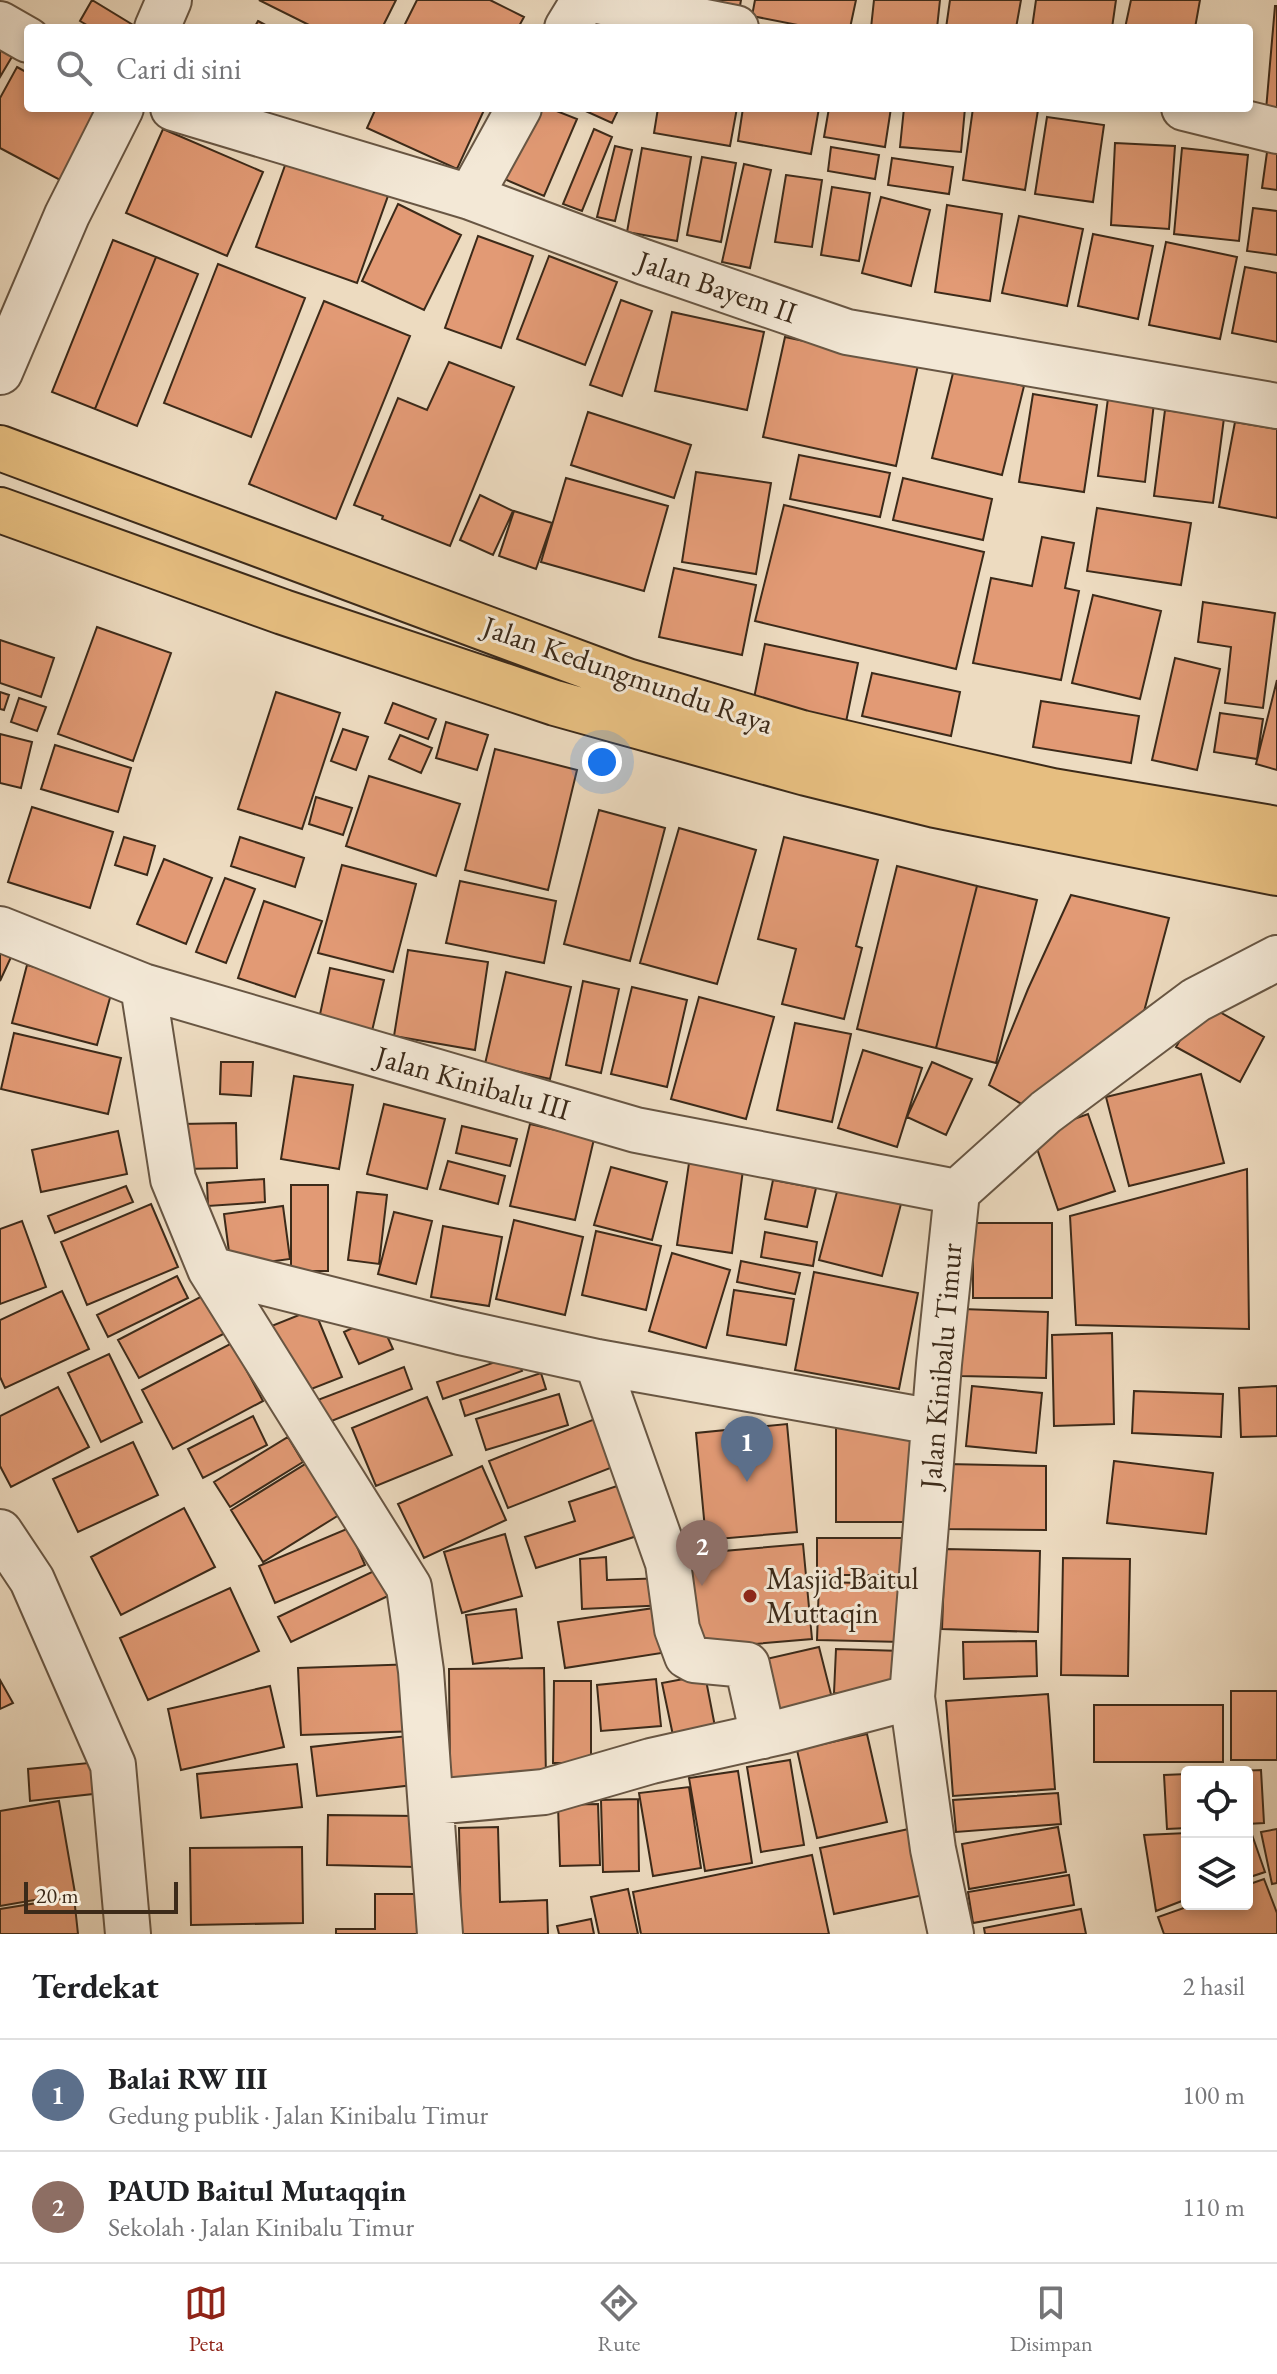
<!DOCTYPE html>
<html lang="id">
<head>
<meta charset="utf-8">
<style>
  body { margin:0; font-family:"EB Garamond",serif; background:#f2f2f2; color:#202124 }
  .controls { position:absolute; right:24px; bottom:24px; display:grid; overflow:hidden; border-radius:8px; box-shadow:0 4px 12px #0003 }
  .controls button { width:72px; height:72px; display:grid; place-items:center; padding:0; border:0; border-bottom:2px solid #e0e0e0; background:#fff; color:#202124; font:40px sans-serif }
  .scale { position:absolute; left:24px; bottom:20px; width:154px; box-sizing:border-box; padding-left:8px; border:4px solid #3c2a19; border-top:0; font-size:22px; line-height:28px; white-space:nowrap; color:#3c2a19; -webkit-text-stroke:6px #f3e8d6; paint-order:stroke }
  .you { position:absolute; left:602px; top:762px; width:28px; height:28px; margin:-20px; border:6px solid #fff; border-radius:50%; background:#1a73e8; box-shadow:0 0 0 12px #1a73e833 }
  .badge { display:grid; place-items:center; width:52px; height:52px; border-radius:50%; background:#8f2418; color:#fff; font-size:26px; font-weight:700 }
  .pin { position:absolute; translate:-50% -66px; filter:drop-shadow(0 2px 4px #0008) }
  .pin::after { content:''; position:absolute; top:42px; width:28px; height:24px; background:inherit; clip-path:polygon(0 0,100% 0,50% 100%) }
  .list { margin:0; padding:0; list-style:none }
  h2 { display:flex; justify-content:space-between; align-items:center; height:104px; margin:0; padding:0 32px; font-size:34px }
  h2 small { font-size:26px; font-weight:400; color:#757577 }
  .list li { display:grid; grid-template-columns:52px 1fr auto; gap:24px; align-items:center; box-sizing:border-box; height:112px; padding:0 32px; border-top:2px solid #e0e0e0 }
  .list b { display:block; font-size:30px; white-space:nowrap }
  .list p { margin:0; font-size:26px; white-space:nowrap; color:#757577 }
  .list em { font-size:26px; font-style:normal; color:#757577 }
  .icon { flex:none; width:44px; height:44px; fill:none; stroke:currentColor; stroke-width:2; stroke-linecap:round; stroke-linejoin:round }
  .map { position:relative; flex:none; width:1277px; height:1934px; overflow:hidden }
  .search { position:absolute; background:#fff; box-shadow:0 4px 12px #0003; left:24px; right:24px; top:24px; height:88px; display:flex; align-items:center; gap:20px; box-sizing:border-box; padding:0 28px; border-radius:8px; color:#757577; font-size:30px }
  .sheet { height:328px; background:#fff }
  nav { display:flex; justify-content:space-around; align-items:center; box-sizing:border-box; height:112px; border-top:2px solid #e0e0e0; background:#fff; font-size:22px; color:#757577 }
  nav a { display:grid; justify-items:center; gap:4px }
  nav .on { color:#8f2418 }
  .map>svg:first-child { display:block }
</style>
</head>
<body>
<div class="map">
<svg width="1277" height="1934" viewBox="0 0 1277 1934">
  <rect width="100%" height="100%" fill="#eddbc0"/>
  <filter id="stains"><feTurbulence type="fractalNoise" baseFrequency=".0025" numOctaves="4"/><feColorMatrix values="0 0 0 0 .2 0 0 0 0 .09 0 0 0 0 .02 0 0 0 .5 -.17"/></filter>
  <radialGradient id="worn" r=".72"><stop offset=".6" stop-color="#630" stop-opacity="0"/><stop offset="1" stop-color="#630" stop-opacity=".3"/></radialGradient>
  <path fill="#e29a75" stroke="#3c2a19" stroke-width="2" d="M92,0L138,28H92L80,21Z
    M259,0H396L382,28H315Z
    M417,0H490L524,17L518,28H403Z
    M706,0H741L739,12Z
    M755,0H856L850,28H813L752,16Z
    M874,0H940L937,28H871Z
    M950,0H1021L1016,28H946Z
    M1036,0H1116L1112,28H1032Z
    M1131,0H1200L1195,28H1125Z
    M1275,6H1277V111L1266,110Z
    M258,21L271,28H254Z
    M0,46L13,55L0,77Z
    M17,67L28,73V108L97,109L60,180L0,148V98Z
    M376,108H485L457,169L367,128Z
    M524,108H549L577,119L544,196L495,175Z
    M579,108H619L612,123Z
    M658,108H737L730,146L654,133Z
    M743,108H819L811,154L738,141Z
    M829,108H891L885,147L824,137Z
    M904,108H965L961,152L900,147Z
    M973,108L1038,110L1025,190L963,180Z
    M1047,117L1104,125L1093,202L1035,194Z
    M163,129L263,172L227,256L126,213Z
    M594,129L612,137L582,211L563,204Z
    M1115,143L1175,146L1169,229L1111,225Z
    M1268,145L1277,146V190L1262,188Z
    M615,146L632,150L615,221L597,217Z
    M831,147L879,155L875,179L828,171Z
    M642,148L691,157L677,241L627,232Z
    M1182,148L1248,155L1239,241L1174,234Z
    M288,157L389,193L357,283L256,247Z
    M702,157L736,163L721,242L687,235Z
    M892,158L953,167L949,194L888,185Z
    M744,164L771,170L750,268L722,262Z
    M786,175L822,180L812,247L775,242Z
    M832,187L870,193L859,261L821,255Z
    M881,197L930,210L911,286L862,273Z
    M398,204L461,235L424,310L362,281Z
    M947,205L1002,214L990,301L935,292Z
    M1253,208L1277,211V255L1247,251Z
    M1019,216L1083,229L1067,306L1002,293Z
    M1093,234L1153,246L1138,319L1078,306Z
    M478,236L533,256L501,348L445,328Z
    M113,240L156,257L95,409L52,392Z
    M1166,242L1237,257L1220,339L1149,325Z
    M549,256L617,282L585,365L517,339Z
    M156,257L198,274L137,426L95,409Z
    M218,264L305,298L251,437L164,403Z
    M1245,267L1277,273V342L1232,333Z
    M621,300L652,311L622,396L590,385Z
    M324,301L410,336L336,519L249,484Z
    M672,312L764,332L747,410L655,391Z
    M785,337L918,365L896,466L763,437Z
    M449,362L514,387L450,546L382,519L383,516L354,505L398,398L427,410Z
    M954,369L1024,386L1002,475L932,458Z
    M1033,394L1097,405L1084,492L1019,482Z
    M1108,398L1154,403L1145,482L1098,476Z
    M1165,410L1224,418L1213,503L1154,496Z
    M588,412L691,445L674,498L571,465Z
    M1235,422L1277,429V518L1219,507Z
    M799,455L890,473L880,517L790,499Z
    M696,472L771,483L756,574L682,562Z
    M566,478L668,506L644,591L541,562Z
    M903,478L992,499L983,540L893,520Z
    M480,495L513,511L493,555L460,540Z
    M784,505L984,552L956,669L755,621Z
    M1097,508L1191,523L1181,585L1087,571Z
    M514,511L552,523L536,569L499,556Z
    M1042,537L1074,543L1065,588L1079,591L1061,680L973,663L991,578L1032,586Z
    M674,568L756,585L742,655L659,637Z
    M1093,595L1161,611L1140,699L1072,683Z
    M1203,602L1275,613L1263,708L1225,703L1231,647L1198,642Z
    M97,627L171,653L133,761L58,734Z
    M0,640L54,658L41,697L0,683Z
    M765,644L858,663L846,722L753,703Z
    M1175,658L1220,669L1197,770L1152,760Z
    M872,673L960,692L951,736L862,716Z
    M1277,680V770L1256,764Z
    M0,692L9,695L4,710L0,709Z
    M276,692L340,713L302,829L238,809Z
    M19,698L46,707L37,731L11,722Z
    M1041,701L1139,716L1131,763L1033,747Z
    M393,703L436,719L428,739L385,723Z
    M1220,713L1263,719L1257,759L1214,752Z
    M446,722L488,735L477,770L436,758Z
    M343,729L368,737L356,770L331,761Z
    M0,734L32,742L21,788L0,783Z
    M400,735L432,748L421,773L389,759Z
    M55,745L131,768L118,812L41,789Z
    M495,749L577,770L548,890L465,870Z
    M369,776L460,804L436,876L346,846Z
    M316,797L352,808L343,835L309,824Z
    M32,807L113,832L90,908L8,882Z
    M599,810L665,828L630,961L564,944Z
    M679,828L756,850L717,984L640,963Z
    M124,837L155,846L147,875L115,865Z
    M240,837L304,858L295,887L231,866Z
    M784,837L878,860L856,946L862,948L844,1019L782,1004L796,949L758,939Z
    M164,859L212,878L186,944L137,924Z
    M342,865L416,884L393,972L318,953Z
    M897,866L977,886L936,1048L857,1029Z
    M225,878L255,889L226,963L196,952Z
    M460,881L556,901L544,963L446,943Z
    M977,886L1037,900L996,1063L936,1048Z
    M1071,895L1169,918L1142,1019L1025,1106L989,1085L1028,989Z
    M264,901L322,921L295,997L238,978Z
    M0,950L12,955L0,981Z
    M408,950L488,962L475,1050L394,1036Z
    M27,965L113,987L97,1045L12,1023Z
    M330,968L384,980L372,1031L319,1019Z
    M506,972L571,987L550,1079L485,1064Z
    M583,981L619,989L601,1073L566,1065Z
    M632,987L687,1000L667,1087L611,1074Z
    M699,997L774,1017L746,1119L671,1099Z
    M1202,1002L1264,1037L1240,1082L1176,1047Z
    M795,1023L851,1034L832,1122L777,1110Z
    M14,1033L121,1058L108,1114L1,1089Z
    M863,1050L922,1068L897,1147L838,1128Z
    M221,1062H253L251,1096L220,1094Z
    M932,1062L972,1079L946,1135L907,1117Z
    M1201,1074L1224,1163L1129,1186L1106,1097Z
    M294,1076L353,1085L339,1169L281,1159Z
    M384,1104L445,1119L427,1189L367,1174Z
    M1088,1114L1115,1191L1058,1210L1032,1134Z
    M236,1123L237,1168L181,1169L180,1124Z
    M530,1124L594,1139L575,1220L510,1206Z
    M462,1126L517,1139L510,1166L456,1153Z
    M118,1131L127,1174L41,1192L32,1150Z
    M448,1161L505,1176L498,1204L440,1189Z
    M689,1163L743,1170L732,1253L677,1245Z
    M611,1167L667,1182L652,1240L594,1225Z
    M1247,1169L1249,1329L1076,1325L1070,1216Z
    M264,1179L265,1202L208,1206L207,1183Z
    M773,1180L816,1188L807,1227L765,1219Z
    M291,1185H328V1271H291Z
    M126,1186L133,1202L55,1233L48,1216Z
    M838,1188L901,1204L882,1276L819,1260Z
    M357,1192L387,1195L379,1264L348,1260Z
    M151,1204L178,1267L87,1305L61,1242Z
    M283,1206L290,1259L231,1267L224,1214Z
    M394,1212L432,1221L416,1284L378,1274Z
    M514,1220L583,1237L565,1315L496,1299Z
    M22,1221L46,1287L0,1304V1229Z
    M973,1223H1052V1298H973Z
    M443,1226L502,1237L489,1306L431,1297Z
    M596,1231L661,1246L646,1310L582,1295Z
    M765,1232L817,1242L813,1266L761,1257Z
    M672,1253L730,1270L706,1348L649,1331Z
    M741,1261L800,1273L795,1294L737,1282Z
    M814,1272L918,1293L899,1389L795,1370Z
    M177,1276L188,1298L108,1337L97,1315Z
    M734,1290L794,1299L786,1345L727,1335Z
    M62,1291L89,1349L5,1388L0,1377V1320Z
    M208,1293L229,1331L139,1378L118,1340Z
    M314,1309L342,1377L296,1395L269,1327Z
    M962,1309L1048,1312L1046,1378L960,1376Z
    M378,1316L393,1349L359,1364L344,1332Z
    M1112,1333L1114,1424L1054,1426L1052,1335Z
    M232,1343L263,1401L173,1449L142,1390Z
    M109,1354L142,1422L101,1442L68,1373Z
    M516,1355L522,1371L443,1399L437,1382Z
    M404,1367L412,1389L324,1424L315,1401Z
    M541,1373L546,1389L465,1416L460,1400Z
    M972,1386L1042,1393L1036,1453L966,1446Z
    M1277,1386V1436L1241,1437L1239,1388Z
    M58,1387L89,1447L11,1487L0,1466V1416Z
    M1134,1391L1223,1394L1221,1437L1132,1433Z
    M559,1394L568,1425L486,1450L476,1419Z
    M427,1397L452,1455L376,1486L352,1428Z
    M253,1416L267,1445L203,1478L188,1449Z
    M600,1417L618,1465L508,1508L489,1461Z
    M787,1424L797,1532L706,1540L696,1433Z
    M836,1427L910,1428V1522H836Z
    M288,1437L303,1462L230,1507L214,1482Z
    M133,1442L158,1495L78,1532L53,1479Z
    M1114,1461L1213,1473L1206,1534L1107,1523Z
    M307,1463L339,1515L263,1562L231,1510Z
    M947,1464L1046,1466V1530L946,1529Z
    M482,1466L506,1520L424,1558L398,1504Z
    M620,1485L637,1536L536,1568L525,1537L575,1521L569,1502Z
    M184,1508L215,1567L121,1615L91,1557Z
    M349,1528L365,1565L275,1603L259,1566Z
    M505,1534L522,1596L462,1613L444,1552Z
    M817,1538H904V1575H817Z
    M803,1544L812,1639L697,1649L689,1554Z
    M945,1549L1040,1551L1038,1632L942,1629Z
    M606,1557L607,1580L667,1578L668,1605L582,1609L580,1559Z
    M1063,1558L1130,1559L1128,1676L1061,1675Z
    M376,1570L388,1596L291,1642L278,1617Z
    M819,1582L904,1584L902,1642L817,1640Z
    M230,1588L259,1651L148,1700L120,1638Z
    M661,1607L668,1652L565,1668L558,1622Z
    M516,1609L522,1658L473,1664L466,1615Z
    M1036,1641L1037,1676L964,1679L963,1642Z
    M819,1647L833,1702L767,1718L753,1662Z
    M836,1649L902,1651L901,1695L834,1693Z
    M417,1664L419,1731L301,1735L298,1668Z
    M544,1668L546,1778L450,1779L449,1669Z
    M705,1675L717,1737L675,1745L662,1683Z
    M656,1679L661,1726L601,1731L597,1685Z
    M0,1680L13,1703L0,1709Z
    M554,1681H591V1763H553Z
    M270,1686L284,1747L181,1770L168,1709Z
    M1231,1691H1277V1760H1231Z
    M1048,1694L1055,1789L953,1796L946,1701Z
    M1094,1705H1223V1762H1094Z
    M867,1734L887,1822L817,1838L797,1750Z
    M416,1735L422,1784L317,1796L311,1747Z
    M790,1760L804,1845L761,1852L747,1767Z
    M99,1762L102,1793L30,1801L28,1769Z
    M297,1764L302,1807L201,1818L197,1774Z
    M1261,1770L1264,1823L1247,1824V1772H1216Z
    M738,1771L752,1863L705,1871L689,1778Z
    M1187,1774V1828L1167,1829L1164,1775Z
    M689,1787L701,1868L653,1876L639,1793Z
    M1058,1793L1061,1824L956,1832L953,1800Z
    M638,1799L639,1871L603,1872L601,1800Z
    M59,1801L75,1893L0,1906V1811Z
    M598,1804L600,1865L560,1866L558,1805Z
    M328,1815L417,1816L416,1867L327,1865Z
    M498,1827L500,1902L547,1900L548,1934H461L459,1828Z
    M918,1827L933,1893L834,1914L820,1848Z
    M1058,1827L1066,1872L969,1889L962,1844Z
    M1247,1829H1250L1265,1872L1247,1878Z
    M1277,1829V1883L1272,1884L1261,1832Z
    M1187,1833V1899L1156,1911L1144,1835Z
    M302,1847L303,1923L191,1925L190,1848Z
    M812,1855L829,1934H641L633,1892Z
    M1069,1875L1074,1905L973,1923L968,1892Z
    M1264,1879L1277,1913V1934H1164L1158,1917L1195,1904H1247V1885Z
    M628,1889L638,1934H599L591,1897Z
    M375,1894H421L422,1934H336V1929H375Z
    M74,1897L78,1934H0V1909Z
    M1081,1909L1086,1934H985L984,1928Z
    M591,1919L594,1934H559L557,1926Z"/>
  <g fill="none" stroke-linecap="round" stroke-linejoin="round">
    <g stroke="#685643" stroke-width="48">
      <path id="minor" d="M592,0L736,28
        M0,24L28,40
        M157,28L169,0
        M567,28L584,0
        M173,108L470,197L644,262L847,332L1277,406
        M1184,108L1277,131
        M470,197L519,108
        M0,372L67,215L121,108
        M0,929L143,986L636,1130L957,1192
        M143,986L173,1179L210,1269L409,1587L421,1671L440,1934
        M210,1269L460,1332L597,1362L934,1422
        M597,1362L668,1563L677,1629L687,1656L694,1660L747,1665L763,1736
        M0,1532L32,1580L113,1765L128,1934
        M432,1802L544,1792L651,1761L784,1731L912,1697
        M951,1934L933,1849L912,1697L939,1364L957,1192L1046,1112L1196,1000L1277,958"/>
    </g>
    <g stroke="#3c2a19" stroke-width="48">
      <path id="major" d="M0,448L627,681L802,733L955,769L1052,791L1277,829
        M0,510L283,612L555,703L806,773L935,805L1277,873"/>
    </g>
    <use href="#minor" stroke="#f3e8d6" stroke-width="44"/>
    <use href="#major" stroke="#e6be80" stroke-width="44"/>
  </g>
  <circle fill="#8f2418" stroke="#f3e8d6" stroke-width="3" cx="750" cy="1596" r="8"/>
  <g text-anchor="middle" stroke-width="6" stroke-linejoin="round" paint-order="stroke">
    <g font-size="30" fill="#3c2a19" stroke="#f3e8d6">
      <text transform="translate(717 287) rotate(19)" y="10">Jalan Bayem II</text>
      <text transform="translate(628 675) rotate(19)" y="10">Jalan Kedungmundu Raya</text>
      <text transform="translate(473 1083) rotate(16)" y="10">Jalan Kinibalu III</text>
      <text transform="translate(941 1366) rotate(-85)" y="10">Jalan Kinibalu Timur</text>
    </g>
    <g font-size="30" fill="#3c2a19" stroke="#f3e8d6" text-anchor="start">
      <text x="766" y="1589">Masjid Baitul<tspan x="766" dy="34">Muttaqin</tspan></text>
    </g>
  </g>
  <rect width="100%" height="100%" filter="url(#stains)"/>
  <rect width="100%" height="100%" fill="url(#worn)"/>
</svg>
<div class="controls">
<button><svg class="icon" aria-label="locate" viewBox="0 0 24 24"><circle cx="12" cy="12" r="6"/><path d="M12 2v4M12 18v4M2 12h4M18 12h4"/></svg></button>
<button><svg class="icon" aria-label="layers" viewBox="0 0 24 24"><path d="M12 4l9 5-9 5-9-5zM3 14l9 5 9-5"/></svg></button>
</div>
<div class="scale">20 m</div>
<div class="you"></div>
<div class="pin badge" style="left:747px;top:1482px;background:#5c6f8a">1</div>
<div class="pin badge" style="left:702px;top:1586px;background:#8d6e63">2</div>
<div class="search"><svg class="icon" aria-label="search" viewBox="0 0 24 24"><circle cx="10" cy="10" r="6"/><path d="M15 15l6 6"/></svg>Cari di sini</div>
</div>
<section class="sheet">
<h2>Terdekat<small>2 hasil</small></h2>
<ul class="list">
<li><span class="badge" style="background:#5c6f8a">1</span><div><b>Balai RW III</b><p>Gedung publik · Jalan Kinibalu Timur</p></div><em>100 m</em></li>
<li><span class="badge" style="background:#8d6e63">2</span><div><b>PAUD Baitul Mutaqqin</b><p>Sekolah · Jalan Kinibalu Timur</p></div><em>110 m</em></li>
</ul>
</section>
<nav>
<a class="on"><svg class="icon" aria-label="map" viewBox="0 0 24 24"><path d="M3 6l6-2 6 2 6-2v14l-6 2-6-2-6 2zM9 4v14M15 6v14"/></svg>Peta</a>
<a><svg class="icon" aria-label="directions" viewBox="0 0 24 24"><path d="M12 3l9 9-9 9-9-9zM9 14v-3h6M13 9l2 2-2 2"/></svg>Rute</a>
<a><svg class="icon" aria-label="saved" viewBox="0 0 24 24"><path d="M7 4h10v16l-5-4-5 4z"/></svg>Disimpan</a>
</nav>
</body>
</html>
